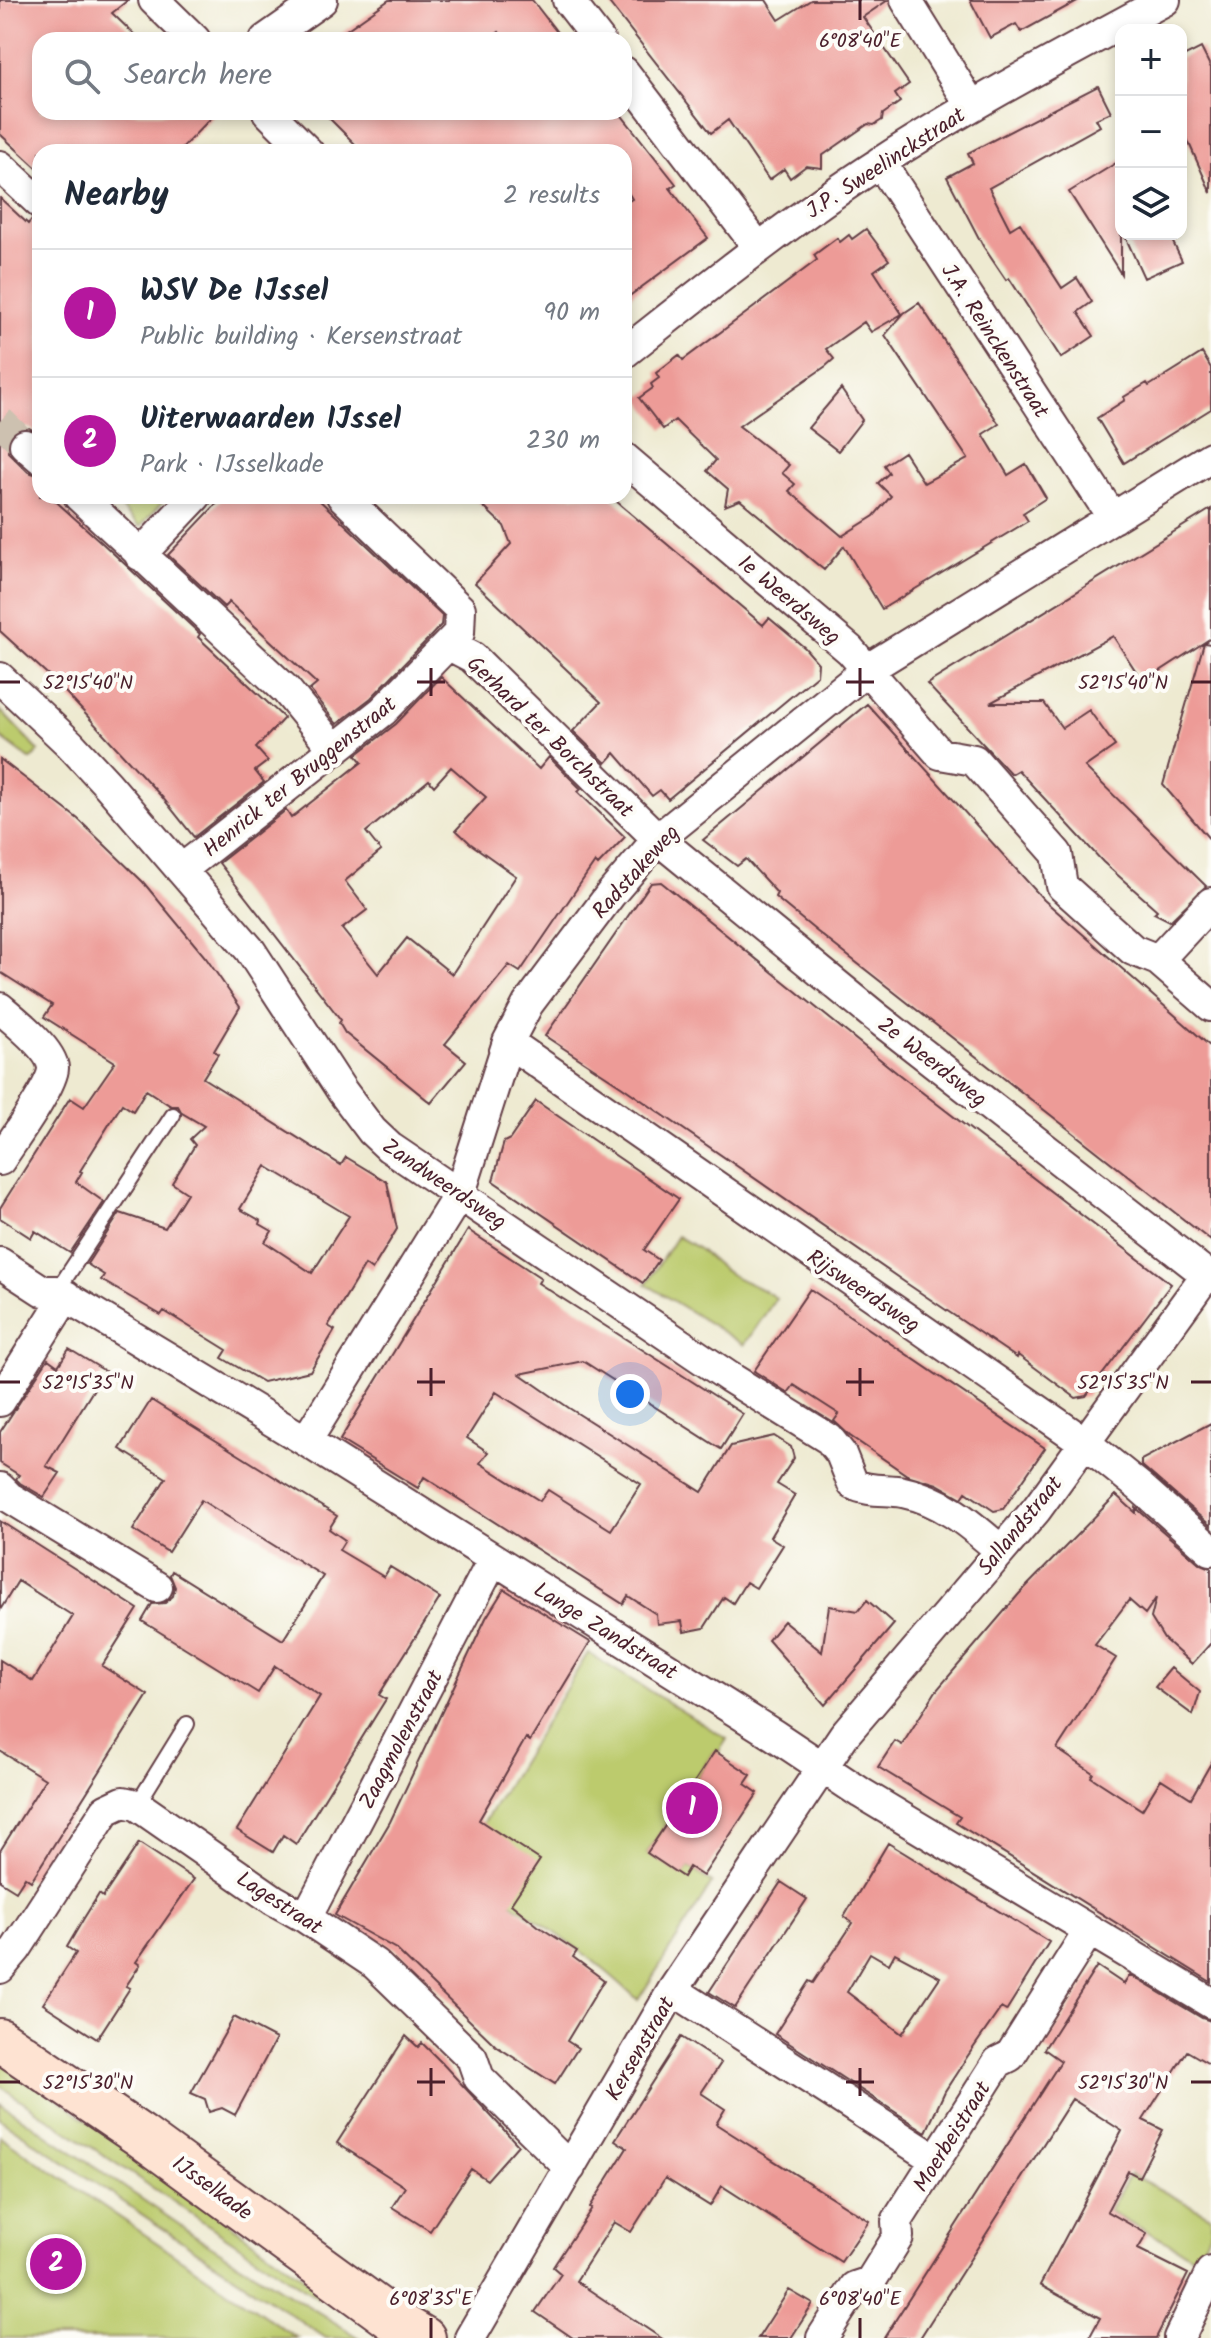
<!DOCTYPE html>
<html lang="en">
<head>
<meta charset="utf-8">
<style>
  body { margin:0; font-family:Kalam,sans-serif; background:#f2f2f3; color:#1f2937 }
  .controls { position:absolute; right:24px; top:24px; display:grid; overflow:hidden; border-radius:16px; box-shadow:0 4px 12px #0003 }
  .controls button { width:72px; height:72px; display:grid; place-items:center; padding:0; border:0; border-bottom:2px solid #e0e1e3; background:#fff; color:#1f2937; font:40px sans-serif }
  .you { position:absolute; left:630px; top:1394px; width:28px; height:28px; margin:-20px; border:6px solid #fff; border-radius:50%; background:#1a73e8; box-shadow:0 0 0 12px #1a73e833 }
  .badge { display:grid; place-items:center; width:52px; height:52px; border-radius:50%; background:#b5179e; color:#fff; font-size:26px; font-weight:700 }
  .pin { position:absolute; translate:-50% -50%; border:4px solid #fff; box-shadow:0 2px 8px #0006 }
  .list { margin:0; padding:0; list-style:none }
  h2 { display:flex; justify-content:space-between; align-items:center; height:104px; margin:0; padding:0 32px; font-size:34px }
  h2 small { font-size:26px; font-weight:400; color:#747a83 }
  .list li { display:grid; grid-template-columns:52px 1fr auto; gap:24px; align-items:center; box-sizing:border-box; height:128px; padding:0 32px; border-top:2px solid #e0e1e3 }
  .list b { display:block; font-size:30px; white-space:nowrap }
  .list p { margin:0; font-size:26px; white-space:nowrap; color:#747a83 }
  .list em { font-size:26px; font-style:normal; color:#747a83 }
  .icon { flex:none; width:44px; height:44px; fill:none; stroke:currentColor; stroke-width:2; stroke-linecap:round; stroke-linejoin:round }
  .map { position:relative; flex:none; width:1211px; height:2338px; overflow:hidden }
  .search { position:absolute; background:#fff; box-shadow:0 4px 12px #0003; left:32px; top:32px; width:600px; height:88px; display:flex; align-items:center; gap:20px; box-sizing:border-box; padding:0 28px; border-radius:24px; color:#747a83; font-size:30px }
  .panel { position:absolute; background:#fff; box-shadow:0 4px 12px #0003; left:32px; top:144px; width:600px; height:360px; border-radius:24px }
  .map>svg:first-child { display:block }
</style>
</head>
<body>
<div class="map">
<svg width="1211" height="2338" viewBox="0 0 1211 2338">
  <rect width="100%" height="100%" fill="#fdfcf7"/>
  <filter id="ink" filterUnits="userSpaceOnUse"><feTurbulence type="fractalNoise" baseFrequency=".0125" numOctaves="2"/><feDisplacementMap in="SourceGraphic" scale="16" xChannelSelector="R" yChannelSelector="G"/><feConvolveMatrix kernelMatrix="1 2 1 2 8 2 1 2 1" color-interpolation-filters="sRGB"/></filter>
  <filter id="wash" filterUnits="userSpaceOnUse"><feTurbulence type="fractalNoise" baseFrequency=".006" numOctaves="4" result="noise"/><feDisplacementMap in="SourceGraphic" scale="32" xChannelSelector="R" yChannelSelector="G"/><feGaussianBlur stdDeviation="1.8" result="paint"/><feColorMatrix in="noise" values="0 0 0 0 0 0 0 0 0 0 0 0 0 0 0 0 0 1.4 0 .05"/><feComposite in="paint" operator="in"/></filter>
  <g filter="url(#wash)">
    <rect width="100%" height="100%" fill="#eeead1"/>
    <path fill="#bccb6d" stroke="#83754c" stroke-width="2" d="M109,496H168L140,527Z
      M0,710L39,751L31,760L0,737Z
      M677,1236C684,1240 693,1245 700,1250C710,1258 718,1267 730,1274C746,1283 762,1288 776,1298L744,1345L646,1284Z
      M588,1653L727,1739L718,1753L714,1751L647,1853L683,1876L689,1867L712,1883L638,2000C587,1950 517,1906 456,1868Z
      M0,2057L322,2291L318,2298L0,2086Z
      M0,2103L208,2244L360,2338H326L0,2119Z
      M0,2136L297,2338H0Z
      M1130,2174L1211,2216V2230L1196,2258L1109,2211Z"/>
    <g id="blocks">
      <path fill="#ed9b97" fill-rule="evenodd" d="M0,0H128L112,13L140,40H40V112L215,114L178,152H40V171L0,134Z
        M389,0H532L563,40H505L499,32L489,40H332Z
        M607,0H766L779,20L811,0H888L863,17L909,84L895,94L900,102L883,114L882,120L874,125L868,124L822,156V168L806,166L790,178L784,169L769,180L728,120L711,133Z
        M970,0H1079L1021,32L1016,24L990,38Z
        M1201,48L1211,68V193L1181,125V58Z
        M1098,86L1111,112L1096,119L1100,126L989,188L1010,229L1020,223L1062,288L1077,278L1092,302L1078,312L1094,336L1061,358L1009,278L1006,280L983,246L947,177L973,163L968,153Z
        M323,112H619L676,184L670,188L708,238L624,300V204L632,199L624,186V152H363Z
        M1121,160V274L1069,192Z
        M0,198L28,224L32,219L40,220V434L29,428H18L11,434L8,441V452L28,472L40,476V496H50L101,542L200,634L198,637L284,718L256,748L268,761L255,771L264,782L194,837L162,797L56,682L0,631Z
        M866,229L889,260L874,271L902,314L871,332L864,322L826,349L834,359L826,366L739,426L789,465L782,473L795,484L789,491L842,536L874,516L891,496L878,483L889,473L884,465L904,452L924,483L968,459L885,335L904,313L919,303L999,424L983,434L1008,475L1026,464L1046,498L1023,513L1028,521L882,609L844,546L824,570L740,500L725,506L728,489L707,471L716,460L675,420L663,429L639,398L653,388L651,384L659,378L656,373L679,355L683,360L749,311L817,260L814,255L837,238L840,242L849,235L852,239Z
        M1124,234H1169L1182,261L1144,278Z
        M1202,353L1211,368V409L1124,463L1097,418L1125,400L1124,397L1147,383L1149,386Z
        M841,389L862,420L838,451L808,428Z
        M224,496H315L442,616L441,625L427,640L371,698L337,724L310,690L317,684L229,602L224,607L168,555Z
        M472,496H610L763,625L769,618L805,648L818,663L817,675L668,799L660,790L652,796L615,753L606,763L573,731L601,702L475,583L511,544L504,526Z
        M1211,509V638L1143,682L1113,636L990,703H1044L1062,728L1089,710L1115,746L1085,767L1206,886L1170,921L1154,913L1157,910L1103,862L1018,770L1011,774L927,684Z
        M1204,643L1211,644V841L1163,785Z
        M441,677L539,769L549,757L581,789L578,792L625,837L598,865L595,862L520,972L509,965L445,1044L466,1061L431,1103L345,1033L339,1023L341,1020L219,863L286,810L291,818L362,762L356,755L396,724ZM451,767L486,797L456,830L471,844L516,876L452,974L407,938L378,974L342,929L367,910L345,881L381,851L366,832L429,780L434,786Z
        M867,704L1044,900L1211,1047V1241L815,930L775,897L777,893L746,859L737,866L703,840Z
        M0,759L78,819L143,882L206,958L240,1007L214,1051L218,1054L203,1078L341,1165L346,1157L387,1182L397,1229L372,1270L365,1265L328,1326L335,1330L310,1371L263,1382L222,1358L227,1350L164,1311L161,1315L101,1280L104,1275L87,1264L120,1213L165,1228L187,1193L172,1183L195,1145L190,1139L204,1126L182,1113L178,1106H171L146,1090L133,1111L122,1104L80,1171L82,1172L76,1182L104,1202L70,1253L35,1231L31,1238L0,1218V1208L70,1098L84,1107L115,1062L44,1017L52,1005L0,972ZM266,1166L349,1216L312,1273L265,1242L272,1231L260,1224L261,1221L240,1209Z
        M661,882L897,1073L1171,1284L1086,1396L1076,1398L1018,1355L1017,1358L906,1283L621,1086L545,1036L651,883Z
        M536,1101L679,1199L644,1250L659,1260L643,1283L493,1181L504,1142L510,1139Z
        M468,1230L541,1278L538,1283L743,1414L721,1449L583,1361L520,1374L569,1408L702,1492L731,1446L774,1436L791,1447L794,1458L777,1484L795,1495L770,1537L783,1545L756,1588L746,1582L733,1603L724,1597L704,1628L684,1632L682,1621L657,1624L656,1614L628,1596L623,1604L424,1477L418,1488L340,1440ZM496,1392L641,1484L611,1530L548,1490L540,1501L480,1463L488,1452L467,1438Z
        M810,1289L1045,1448L1003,1509L994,1511L966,1492L962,1498L937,1484L907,1475L850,1436L834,1421L839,1414L794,1385L788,1393L754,1371Z
        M69,1349L105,1371L46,1466L60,1473L44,1497L20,1483L16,1479L19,1475L0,1463V1432L48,1359L58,1366Z
        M151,1400L337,1516L329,1529L345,1540L339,1550L384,1577L390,1567L440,1598L379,1695L386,1699L296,1844L283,1835L273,1852L237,1830L320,1696L275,1666L258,1693L142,1621L152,1604L165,1603L173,1596L175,1587L170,1575L172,1571L283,1640L323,1576L201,1500L168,1552L133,1530L166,1478L120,1449Z
        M1211,1423V1526L1141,1465V1460Z
        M1116,1495L1136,1513V1508L1199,1563L1211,1568V1643L1192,1664L1164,1639L1151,1618L1156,1598L1145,1614L1129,1600L1095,1645L1116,1658L1057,1749L1093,1773L1091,1777L1142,1810L1161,1779L1191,1798L1211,1763V1982L956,1823L960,1817L878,1767L895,1741L902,1745L936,1691L1019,1594Z
        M0,1521L138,1609L102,1666L148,1695L31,1881L25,1877L16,1891L0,1881V1851L45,1779L0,1751V1660L33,1681L73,1616L18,1581L0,1610Z
        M504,1589L590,1642L530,1741L526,1738L479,1820L540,1860L511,1904L538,1926L577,1951L573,1957L604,1980L567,2041L578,2048L555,2084L496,2046L396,1949L335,1915L390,1822L486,1618Z
        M867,1600L894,1624L825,1705L768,1640L784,1621L822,1652L829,1606L858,1611Z
        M1171,1668L1200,1692L1193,1715L1155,1687Z
        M715,1751L751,1775L745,1784L758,1793L703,1876L689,1867L683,1877L647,1853Z
        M139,1843L194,1879L136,1962L140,1965L126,1986L130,1988L97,2039L43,2004L76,1953L67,1947L84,1918L99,1894L103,1897Z
        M888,1843L1049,1942L1006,2011L1001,2008L967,2057L945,2091L926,2132L775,2034L809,1981L813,1983L853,1923L844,1917ZM870,1953L889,1964L895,1953L940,1977L902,2034L847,1992Z
        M781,1882L807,1899L735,2008L709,1992Z
        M1097,1966L1124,1984L1130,1975L1202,2018L1211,2021V2065L1187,2051L1143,2120L1163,2130L1139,2177L1128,2171L1107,2211L1147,2234L1138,2249L1188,2274L1156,2338H1089L1100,2318L1040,2285L1122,2131L1072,2099L920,2338H884L1061,2061L1044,2049Z
        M234,2017L276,2039L235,2115L222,2108L209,2112L205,2099L191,2093Z
        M406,2036L418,2047L422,2043L441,2062L518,2145L487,2180L471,2169L430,2231L392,2207L405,2187L337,2143Z
        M681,2037L721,2063L701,2093L725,2109L716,2124L869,2221L841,2262L722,2186L710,2206L665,2178L631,2232L614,2222L576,2281L661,2338H573L535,2312L561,2274L553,2267L592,2208L590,2207L627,2148L615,2140Z
        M789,2290L813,2304L791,2338H758Z"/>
    </g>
  </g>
  <g filter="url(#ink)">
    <use href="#blocks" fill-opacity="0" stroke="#633d44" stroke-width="2"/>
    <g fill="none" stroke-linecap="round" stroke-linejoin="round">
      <path stroke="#cdc1b0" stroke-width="30" stroke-dasharray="30 15" stroke-linecap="butt" d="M0,421L25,445"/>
      <g stroke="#633d44" stroke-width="18">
        <path id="lane" d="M57,1291L173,1115
          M137,1805L187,1724"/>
      </g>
      <g stroke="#633d44" stroke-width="34">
        <path id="street" d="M154,0L195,40
          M568,0L599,40
          M906,0L971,105
          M265,40L322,0
          M624,72L758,247
          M268,112L308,152
          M880,162L1113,518
          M0,166L40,203
          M624,353C708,287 791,220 881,162C973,102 1069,52 1165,0
          M25,445L40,458
          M624,458L850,650L940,754L974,760L1057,854L1062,886L1133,950L1158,960L1211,1006
          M79,496L286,690L335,750
          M140,555L196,496
          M449,645L472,657L658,839L876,1017L1211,1278
          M0,678L70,744L108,785L250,950L342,1091L372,1131L389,1147L729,1377L829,1439L841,1454L853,1484C868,1492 887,1489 903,1492C943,1500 970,1524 1000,1550
          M181,870L383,711L459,633L460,609L342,496
          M1158,960L1211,903
          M0,1008C13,1019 52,1050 53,1068C53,1085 11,1143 0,1160
          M508,1042L1084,1442L1140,1487L1211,1550
          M0,1263L43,1291H57L306,1441L774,1735L861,1793L1211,2003
          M0,1401L66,1296
          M306,1441L460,1193L508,1042L528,1004L610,895L658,839L868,669L1211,457
          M0,1488L9,1497L157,1587
          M306,1918L493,1560
          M0,1968L16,1949L106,1810L123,1802L137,1805L274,1900L306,1918L375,1964L472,2058L479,2078L570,2168
          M673,1990L936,2160
          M470,2338L673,1990L844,1735L1036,1510L1207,1274
          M822,2338L855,2287L870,2282L898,2237L897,2221L998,2062L1010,2056L1088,1932
          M1179,2338L1211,2272"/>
      </g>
      <g stroke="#633d44" stroke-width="46">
        <path id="secondary" d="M0,2040L141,2136L395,2321L424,2338"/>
      </g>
      <use href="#lane" stroke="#fff" stroke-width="14"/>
      <use href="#street" stroke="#fff" stroke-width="30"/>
      <use href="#secondary" stroke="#fee3d2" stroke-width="42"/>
    </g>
  </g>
  <path fill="none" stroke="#4a1f2b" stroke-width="3" d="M860,0V20M431,668V696M860,668V696M0,682H20M417,682H445M846,682H874M1191,682H1211M431,1368V1396M860,1368V1396M0,1382H20M417,1382H445M846,1382H874M1191,1382H1211M431,2068V2096M860,2068V2096M0,2082H20M417,2082H445M846,2082H874M1191,2082H1211M431,2318V2338M860,2318V2338"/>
  <g text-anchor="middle" stroke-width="8" stroke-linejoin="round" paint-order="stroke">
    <g font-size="22" fill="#4a1f2b" stroke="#fdfcf7">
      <text transform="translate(885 162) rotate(-33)" y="8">J.P. Sweelinckstraat</text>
      <text transform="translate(996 340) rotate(57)" y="8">J.A. Reinckenstraat</text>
      <text transform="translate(790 599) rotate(40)" y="8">1e Weerdsweg</text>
      <text transform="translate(551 736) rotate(44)" y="8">Gerhard ter Borchstraat</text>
      <text transform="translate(299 776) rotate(-39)" y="8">Henrick ter Bruggenstraat</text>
      <text transform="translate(635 871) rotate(-48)" y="8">Radstakeweg</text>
      <text transform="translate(933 1061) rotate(38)" y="8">2e Weerdsweg</text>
      <text transform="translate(445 1183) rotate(34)" y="8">Zandweerdsweg</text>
      <text transform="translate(864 1290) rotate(34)" y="8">Rijsweerdsweg</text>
      <text transform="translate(1019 1525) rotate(-51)" y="8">Sallandstraat</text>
      <text transform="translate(606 1630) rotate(32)" y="8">Lange Zandstraat</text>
      <text transform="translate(400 1739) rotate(-62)" y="8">Zaagmolenstraat</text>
      <text transform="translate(280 1902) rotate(33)" y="8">Lagestraat</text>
      <text transform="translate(639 2048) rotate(-60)" y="8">Kersenstraat</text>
      <text transform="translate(951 2136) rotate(-58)" y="8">Moerbeistraat</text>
      <text transform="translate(213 2187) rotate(36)" y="8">IJsselkade</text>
    </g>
  </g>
  <g font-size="20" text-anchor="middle" fill="#4a1f2b" stroke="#fdfcf7" stroke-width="8" stroke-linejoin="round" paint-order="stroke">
    <text x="860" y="47">6°08'40"E</text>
    <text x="88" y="689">52°15'40"N</text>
    <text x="1123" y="689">52°15'40"N</text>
    <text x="88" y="1389">52°15'35"N</text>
    <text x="1123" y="1389">52°15'35"N</text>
    <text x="88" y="2089">52°15'30"N</text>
    <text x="1123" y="2089">52°15'30"N</text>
    <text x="431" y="2305">6°08'35"E</text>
    <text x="860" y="2305">6°08'40"E</text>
  </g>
</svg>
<div class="controls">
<button>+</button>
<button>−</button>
<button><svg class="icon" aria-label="layers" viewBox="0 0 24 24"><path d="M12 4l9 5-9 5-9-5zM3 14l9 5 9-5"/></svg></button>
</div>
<div class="you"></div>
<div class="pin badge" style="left:692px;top:1808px">1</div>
<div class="pin badge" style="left:56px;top:2264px">2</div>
<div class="search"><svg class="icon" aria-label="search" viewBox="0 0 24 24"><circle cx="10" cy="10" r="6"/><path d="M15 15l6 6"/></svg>Search here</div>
<section class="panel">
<h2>Nearby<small>2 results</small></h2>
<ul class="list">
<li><span class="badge">1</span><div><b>WSV De IJssel</b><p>Public building · Kersenstraat</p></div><em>90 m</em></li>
<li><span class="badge">2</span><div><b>Uiterwaarden IJssel</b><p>Park · IJsselkade</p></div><em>230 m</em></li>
</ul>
</section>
</div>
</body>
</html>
